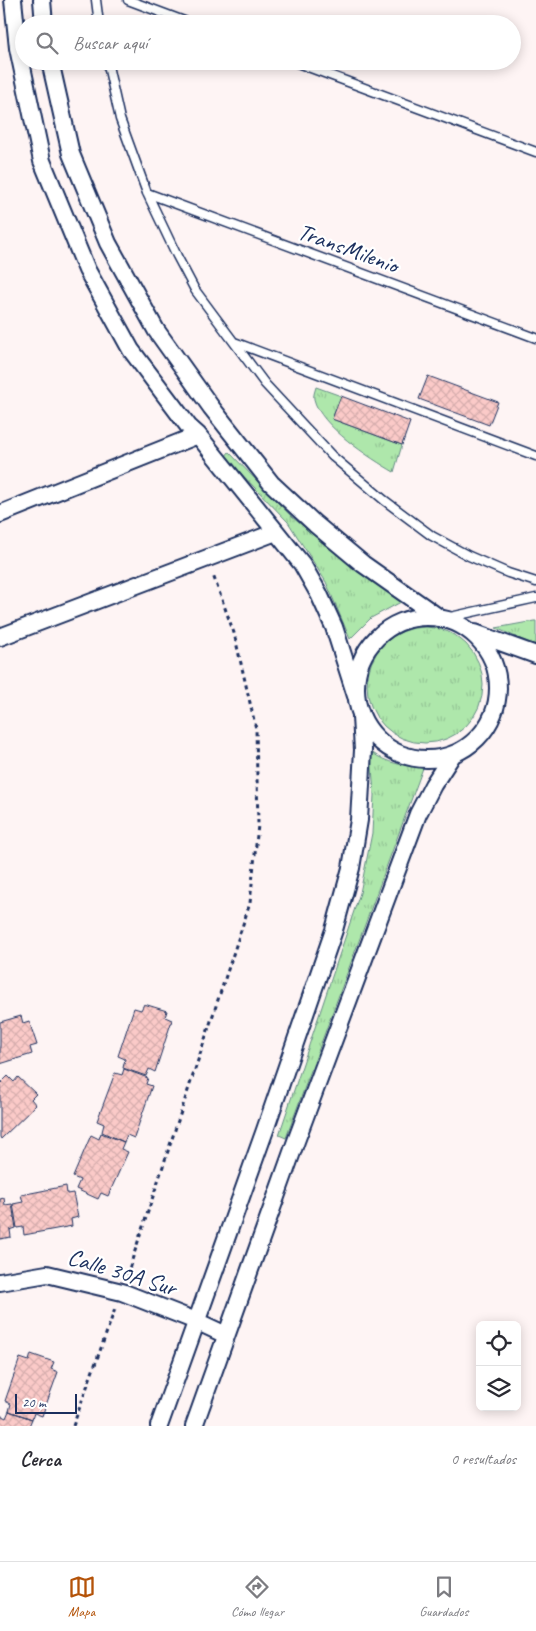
<!DOCTYPE html>
<html lang="es">
<head>
<meta charset="utf-8">
<style>
  body { margin:0; font-family:Caveat,sans-serif; background:#f2f2f3; color:#2b2b33 }
  .controls { position:absolute; right:15px; bottom:15px; display:grid; overflow:hidden; border-radius:8px; box-shadow:0 2px 12px #0003 }
  .controls button { width:45px; height:45px; display:grid; place-items:center; padding:0; border:0; border-bottom:1px solid #e1e1e2; background:#fff; color:#2b2b33; font:25px sans-serif }
  .scale { position:absolute; left:15px; bottom:12px; width:62px; box-sizing:border-box; padding-left:5px; border:2px solid #1b2f5e; border-top:0; font-size:14px; line-height:18px; white-space:nowrap; color:#1b2f5e; -webkit-text-stroke:4px #fff; paint-order:stroke }
  .list { margin:0; padding:0; list-style:none }
  h2 { display:flex; justify-content:space-between; align-items:center; height:65px; margin:0; padding:0 20px; font-size:21px }
  h2 small { font-size:16px; font-weight:400; color:#7c7c81 }
  .icon { flex:none; width:28px; height:28px; fill:none; stroke:currentColor; stroke-width:2; stroke-linecap:round; stroke-linejoin:round }
  .map { position:relative; flex:none; width:536px; height:1426px; overflow:hidden }
  .search { position:absolute; background:#fff; box-shadow:0 2px 12px #0003; left:15px; right:15px; top:15px; height:55px; display:flex; align-items:center; gap:12px; box-sizing:border-box; padding:0 18px; border-radius:28px; color:#7c7c81; font-size:19px }
  .sheet { height:135px; background:#fff }
  nav { display:flex; justify-content:space-around; align-items:center; box-sizing:border-box; height:70px; border-top:1px solid #e1e1e2; background:#fff; font-size:14px; color:#7c7c81 }
  nav a { display:grid; justify-items:center; gap:2px }
  nav .on { color:#b45309 }
  .map>svg:first-child { display:block }
</style>
</head>
<body>
<div class="map">
<svg width="536" height="1426" viewBox="0 0 536 1426">
  <defs>
    <pattern id="grass-tufts" width="24" height="20" patternUnits="userSpaceOnUse" patternTransform="scale(1.25)"><rect width="24" height="20" fill="#aee7ab"/><path d="M3 7l-1-3M5 7V3M7 7l1-3M15 17l-1-3M17 17v-4M19 17l1-3" fill="none" stroke="#95c696"/></pattern>
    <pattern id="building-cross-hatch" width="8" height="8" patternUnits="userSpaceOnUse" patternTransform="scale(1.25)"><rect width="8" height="8" fill="#fbcac8"/><path d="M0 0l8 8M0 8l8-8" fill="none" stroke="#d7aeae"/></pattern>
  </defs>
  <rect width="100%" height="100%" fill="#fef4f4"/>
  <filter id="ink" filterUnits="userSpaceOnUse"><feTurbulence type="fractalNoise" baseFrequency=".02" numOctaves="2"/><feDisplacementMap in="SourceGraphic" scale="10" xChannelSelector="R" yChannelSelector="G"/><feConvolveMatrix kernelMatrix="1 2 1 2 8 2 1 2 1" color-interpolation-filters="sRGB"/></filter>
  <g filter="url(#ink)">
    <path fill="url(#grass-tufts)" stroke="#648b84" d="M316,387L341,396L332,419L402,445L394,472C370,458 320,426 314,399C313,395 315,391 316,387Z
      M229,452L292,517L350,564L401,602L371,618L350,639L326,582L288,522L225,457Z
      M536,621V646L496,628L534,621Z
      M367 685a58 58 0 1 1 116 0a58 58 0 1 1-116 0Z
      M371,752C388,764 402,765 423,768L286,1138L279,1135L360,893L372,833L374,795Z"/>
    <path fill="url(#building-cross-hatch)" stroke="#1b2f5e" d="M428,376L498,402L489,425L419,399Z
      M341,396L410,422L402,445L332,419Z
      M144,1004L167,1011L165,1017L172,1020L155,1072L149,1069L146,1076L123,1068L125,1059L118,1056L134,1008L141,1010Z
      M21,1016L23,1023L29,1021L37,1045L30,1047L32,1054L0,1064V1022Z
      M124,1069L148,1078L146,1084L152,1086L134,1138L127,1135L124,1142L102,1132L104,1124L97,1121L115,1073L122,1075Z
      M8,1076L14,1082L18,1077L36,1094L31,1099L36,1105L1,1139L0,1137V1084Z
      M101,1133L124,1142L121,1149L128,1152L108,1196L101,1193L98,1199L76,1189L80,1180L73,1177L91,1135L99,1139Z
      M66,1186L67,1194L73,1193L78,1217L71,1219L72,1226L24,1235L23,1227L17,1228L13,1204L23,1202L21,1195Z
      M4,1198L5,1205L12,1204L16,1228L10,1230L11,1237L0,1239V1199Z
      M31,1354L54,1362L51,1369L58,1372L42,1416L34,1413L32,1419L9,1411L11,1404L5,1401L20,1358L29,1361Z
      M9,1411L32,1419L29,1426H0V1415L6,1418Z"/>
    <g fill="none" stroke-linecap="round" stroke-linejoin="round">
      <g stroke="#1b2f5e" stroke-width="11">
        <path id="lane" d="M96,0L99,24
          M128,0L192,24
          M107,61L120,119L147,193L177,256L195,290L265,384L332,456L384,500L432,536L469,556L508,573L536,582
          M292,61L536,152
          M147,193L536,338
          M234,342L536,456
          M441,619L536,598"/>
      </g>
      <g stroke="#1b2f5e" stroke-width="20">
        <path id="street" d="M13,0L18,48L42,161L87,270L131,350L189,427L198,435L302,564L319,594L334,627L356,696
          M42,0L44,24
          M50,61L71,154L108,243L156,330L211,407L271,483L315,524L363,564L441,619
          M0,514L198,435
          M356 688a71 71 0 1 1 142 0a71 71 0 1 1-142 0Z
          M475,633L536,655
          M0,637L276,532
          M0,1282L47,1274L122,1292L196,1321L226,1335
          M159,1426L265,1130L334,930L351,868L359,820L363,750L361,717
          M194,1426L296,1141L418,814L433,785L453,754"/>
      </g>
      <path stroke="#1b2f5e" stroke-width="3" stroke-dasharray="4 4" stroke-linecap="butt" d="M127,1275L250,903L258,825L256,729L234,633L213,575
        M73,1426L115,1309"/>
      <use href="#lane" stroke="#fff" stroke-width="8"/>
      <use href="#street" stroke="#fff" stroke-width="16"/>
    </g>
  </g>
  <g text-anchor="middle" stroke-width="4.5" stroke-linejoin="round" paint-order="stroke">
    <g font-size="24" fill="#1b2f5e" stroke="#fff">
      <text transform="translate(348 248) rotate(20)" y="8">TransMilenio</text>
      <text transform="translate(122 1272) rotate(17)" y="8">Calle 30A Sur</text>
    </g>
  </g>
</svg>
<div class="controls">
<button><svg class="icon" aria-label="locate" viewBox="0 0 24 24"><circle cx="12" cy="12" r="6"/><path d="M12 2v4M12 18v4M2 12h4M18 12h4"/></svg></button>
<button><svg class="icon" aria-label="layers" viewBox="0 0 24 24"><path d="M12 4l9 5-9 5-9-5zM3 14l9 5 9-5"/></svg></button>
</div>
<div class="scale">20 m</div>
<div class="search"><svg class="icon" aria-label="search" viewBox="0 0 24 24"><circle cx="10" cy="10" r="6"/><path d="M15 15l6 6"/></svg>Buscar aquí</div>
</div>
<section class="sheet">
<h2>Cerca<small>0 resultados</small></h2>
<ul class="list">
</ul>
</section>
<nav>
<a class="on"><svg class="icon" aria-label="map" viewBox="0 0 24 24"><path d="M3 6l6-2 6 2 6-2v14l-6 2-6-2-6 2zM9 4v14M15 6v14"/></svg>Mapa</a>
<a><svg class="icon" aria-label="directions" viewBox="0 0 24 24"><path d="M12 3l9 9-9 9-9-9zM9 14v-3h6M13 9l2 2-2 2"/></svg>Cómo llegar</a>
<a><svg class="icon" aria-label="saved" viewBox="0 0 24 24"><path d="M7 4h10v16l-5-4-5 4z"/></svg>Guardados</a>
</nav>
</body>
</html>
